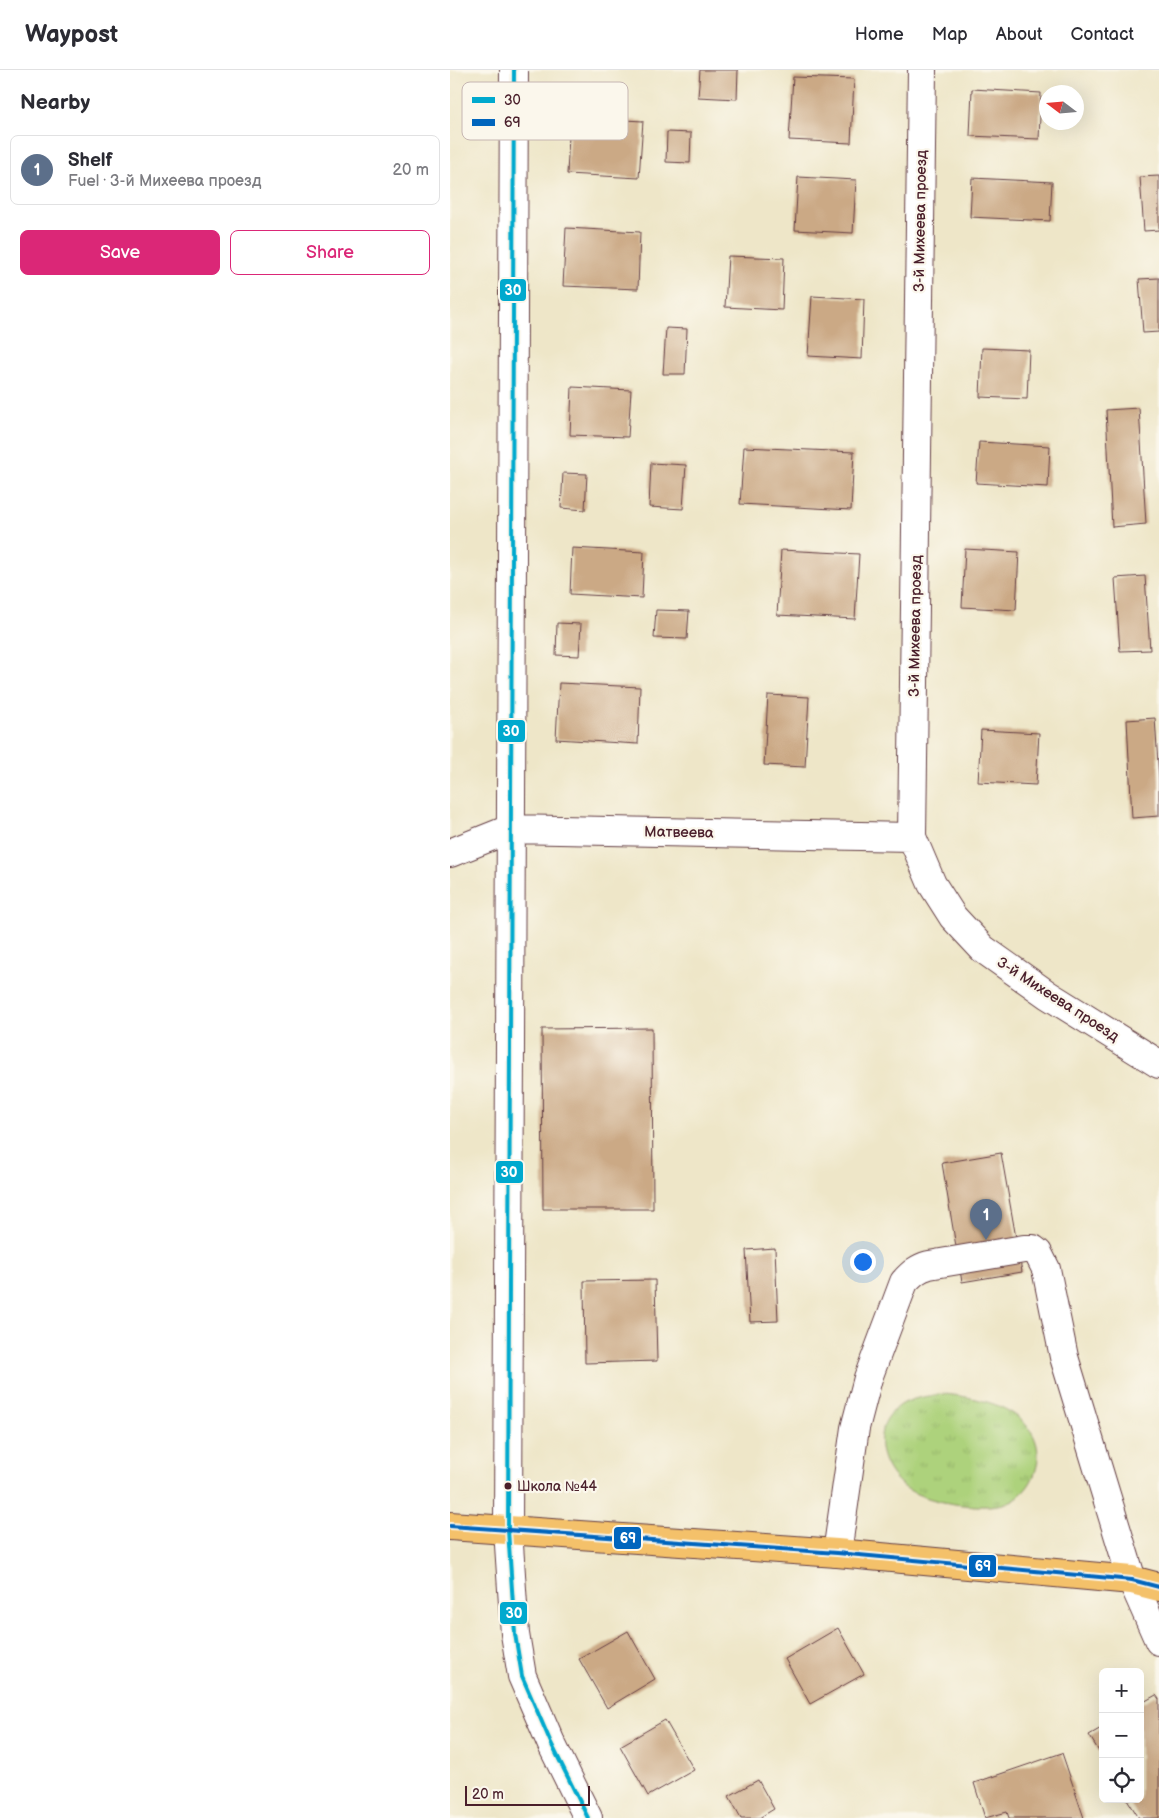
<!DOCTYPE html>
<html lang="en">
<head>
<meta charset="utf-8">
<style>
  body { margin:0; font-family:"Balsamiq Sans",sans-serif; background:#f7f7f7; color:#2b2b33 }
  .controls { position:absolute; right:15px; bottom:15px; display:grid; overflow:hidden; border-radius:8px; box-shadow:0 5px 20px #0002 }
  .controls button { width:45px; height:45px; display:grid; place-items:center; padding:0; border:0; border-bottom:1px solid #e1e1e2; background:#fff; color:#2b2b33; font:25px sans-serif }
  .compass { position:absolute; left:589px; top:15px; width:45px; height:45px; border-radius:50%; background:#fff; box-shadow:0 5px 20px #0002; rotate:286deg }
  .scale { position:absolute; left:15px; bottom:12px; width:125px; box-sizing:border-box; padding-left:5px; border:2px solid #4a1f2b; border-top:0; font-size:14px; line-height:18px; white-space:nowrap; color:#4a1f2b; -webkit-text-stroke:4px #fbf7ec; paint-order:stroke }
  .you { position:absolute; left:412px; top:1191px; width:18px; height:18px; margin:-12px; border:4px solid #fff; border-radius:50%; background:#1a73e8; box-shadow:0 0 0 8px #1a73e833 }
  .badge { display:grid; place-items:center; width:32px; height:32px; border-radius:50%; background:#db2777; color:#fff; font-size:16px; font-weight:700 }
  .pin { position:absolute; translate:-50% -41px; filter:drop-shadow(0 1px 2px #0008) }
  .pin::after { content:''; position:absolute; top:26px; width:18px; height:15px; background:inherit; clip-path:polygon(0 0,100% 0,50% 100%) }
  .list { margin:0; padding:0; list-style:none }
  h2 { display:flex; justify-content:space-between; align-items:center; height:65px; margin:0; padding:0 20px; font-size:21px }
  h2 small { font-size:16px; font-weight:400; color:#7c7c81 }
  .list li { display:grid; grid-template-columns:32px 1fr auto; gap:15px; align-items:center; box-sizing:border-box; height:70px; margin:0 10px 10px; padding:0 10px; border:1px solid #e1e1e2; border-radius:8px }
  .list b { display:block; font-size:19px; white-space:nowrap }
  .list p { margin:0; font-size:16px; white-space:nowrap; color:#7c7c81 }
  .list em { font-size:16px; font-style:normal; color:#7c7c81 }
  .actions { display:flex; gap:10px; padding:15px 20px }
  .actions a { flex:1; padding:11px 0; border:1px solid #db2777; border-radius:8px; text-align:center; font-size:18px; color:#db2777 }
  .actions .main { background:#db2777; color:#fff }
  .icon { flex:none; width:28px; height:28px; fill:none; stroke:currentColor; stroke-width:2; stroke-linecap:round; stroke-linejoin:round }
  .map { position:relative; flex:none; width:709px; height:1748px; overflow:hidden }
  header { display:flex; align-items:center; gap:30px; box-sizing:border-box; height:70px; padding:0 25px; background:#fff; border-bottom:1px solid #e1e1e2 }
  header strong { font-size:24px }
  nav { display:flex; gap:28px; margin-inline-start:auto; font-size:18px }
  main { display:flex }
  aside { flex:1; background:#fff }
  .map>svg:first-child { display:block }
</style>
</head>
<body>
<header>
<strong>Waypost</strong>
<nav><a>Home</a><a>Map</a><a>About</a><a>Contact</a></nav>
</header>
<main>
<aside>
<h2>Nearby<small></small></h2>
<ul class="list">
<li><span class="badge" style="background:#5c6f8a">1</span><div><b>Shelf</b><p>Fuel · 3-й Михеева проезд</p></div><em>20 m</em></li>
</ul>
<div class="actions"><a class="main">Save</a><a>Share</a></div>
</aside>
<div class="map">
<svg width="709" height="1748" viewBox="0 0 709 1748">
  <defs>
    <pattern id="grass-tufts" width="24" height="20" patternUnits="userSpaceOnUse" patternTransform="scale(1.25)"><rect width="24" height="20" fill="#add27c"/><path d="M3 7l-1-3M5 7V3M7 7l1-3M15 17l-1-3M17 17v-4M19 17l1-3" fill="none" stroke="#96b46b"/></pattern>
  </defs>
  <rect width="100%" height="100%" fill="#fbf7ec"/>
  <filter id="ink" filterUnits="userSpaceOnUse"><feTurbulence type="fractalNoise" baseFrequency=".02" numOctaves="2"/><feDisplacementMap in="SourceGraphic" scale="10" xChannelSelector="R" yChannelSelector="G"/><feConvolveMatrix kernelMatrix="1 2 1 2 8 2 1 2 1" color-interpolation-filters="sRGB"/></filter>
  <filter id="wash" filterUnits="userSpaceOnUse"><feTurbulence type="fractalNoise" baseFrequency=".0096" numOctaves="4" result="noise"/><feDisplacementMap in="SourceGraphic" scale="20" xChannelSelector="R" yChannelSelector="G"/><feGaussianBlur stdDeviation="1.12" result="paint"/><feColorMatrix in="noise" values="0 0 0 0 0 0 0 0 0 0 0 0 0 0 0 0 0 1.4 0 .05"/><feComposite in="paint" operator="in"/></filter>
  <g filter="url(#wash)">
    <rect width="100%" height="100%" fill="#eee6c8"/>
    <path fill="url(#grass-tufts)" stroke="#7c7854" d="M494,1324C522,1327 558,1333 577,1356C601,1383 583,1430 548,1435C523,1439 473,1432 453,1416C426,1393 420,1353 454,1333C465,1327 481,1326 494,1324Z"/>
    <g id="blocks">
      <path fill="#cba985" d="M250,0H288L287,29L248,27Z
        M343,7L404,9L401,73L339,70Z
        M522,19L591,23L589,69L520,66Z
        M120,47L193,51L189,108L117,104Z
        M217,62L241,63L240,93L216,92Z
        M709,106V160L694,161L690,107Z
        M348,107L406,110L403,163L345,160Z
        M522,108L602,112L600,151L520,147Z
        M116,158L190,162L188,219L113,216Z
        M278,186L334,188L332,240L275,237Z
        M709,208V262L693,263L689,209Z
        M362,226L414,229L412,289L358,286Z
        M216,258L237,259L235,304H213Z
        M532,278L579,280L577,329L530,327Z
        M122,317L181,320L178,367L120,365Z
        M689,338L696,454L662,457L656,340Z
        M529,372L600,376L598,417L526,413Z
        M294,377L404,382L401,440L290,434Z
        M201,393L236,395L233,439L199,437Z
        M113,403L137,404L135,440L111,438Z
        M122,478L194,482L192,528L120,524Z
        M515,479L569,482L566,540L512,537Z
        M331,480L409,484L405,549L327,545Z
        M695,506L700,580L670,581L665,508Z
        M206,540L239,541L237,569L204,568Z
        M107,553L131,554L129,586L106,585Z
        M109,613L190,617L188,674L106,669Z
        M318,625L359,627L355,697L314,695Z
        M705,648L709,709V746L682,748L677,650Z
        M531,660L589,663L586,715L528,712Z
        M202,958L203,1139H93L92,959Z
        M551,1083L572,1202L512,1212L492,1093Z
        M325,1178L328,1251L300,1252L296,1180Z
        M205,1210L207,1291L135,1293L134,1211Z
        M388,1558L414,1604L360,1634L335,1589Z
        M178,1561L205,1609L157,1638L129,1589Z
        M706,1625L709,1629V1748H689L677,1729H690V1634Z
        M215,1650L244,1700L198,1726L170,1676Z
        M653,1657V1688L639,1665Z
        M612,1683L634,1748H559L557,1742L535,1748L524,1713Z
        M308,1710L324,1739L309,1748H291L279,1726Z"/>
    </g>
  </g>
  <g filter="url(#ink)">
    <use href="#blocks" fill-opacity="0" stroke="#633d43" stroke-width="1"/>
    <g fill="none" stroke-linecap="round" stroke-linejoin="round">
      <g stroke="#633d43" stroke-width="30">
        <path id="minor" d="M64,0L58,1460L65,1564L72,1606L101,1673L138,1748
          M472,0L462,767L482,814L503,847L533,879L598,925L709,994
          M0,783L60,759L462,767
          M387,1483L405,1358L418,1308L454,1212C462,1203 468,1198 479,1195L574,1179H583L588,1183L596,1199L614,1287L682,1510L709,1571"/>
      </g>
      <g stroke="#633d43" stroke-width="30">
        <path id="major" d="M0,1456L387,1483L682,1510L709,1517"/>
      </g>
      <use href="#minor" stroke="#fff" stroke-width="28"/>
      <use href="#major" stroke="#f4c16a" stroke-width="28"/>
      <g stroke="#fbf7ec" stroke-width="8">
        <path id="bus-1" d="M64,0L58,1460L65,1564L72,1606L101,1673L138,1748"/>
      </g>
      <g stroke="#fbf7ec" stroke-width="8">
        <path id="bus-2" d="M0,1456L387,1483L682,1510L709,1517"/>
      </g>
      <use href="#bus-1" stroke="#00a9ce" stroke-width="4"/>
      <use href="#bus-2" stroke="#0065bd" stroke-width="4"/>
    </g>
  </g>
  <circle fill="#4a1f2b" stroke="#fbf7ec" stroke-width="2" cx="58" cy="1416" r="4.5"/>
  <g text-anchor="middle" stroke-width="4.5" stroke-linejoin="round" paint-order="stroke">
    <g font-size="14" fill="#4a1f2b" stroke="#fbf7ec" text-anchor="start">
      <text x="67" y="1421">Школа №44</text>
    </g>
    <g font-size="15" fill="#4a1f2b" stroke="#fbf7ec">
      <text transform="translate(470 151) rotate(-89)" y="5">3-й Михеева проезд</text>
      <text transform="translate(465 556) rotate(-89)" y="5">3-й Михеева проезд</text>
      <text transform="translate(229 762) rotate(1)" y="5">Матвеева</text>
      <text transform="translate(608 929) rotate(33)" y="5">3-й Михеева проезд</text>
    </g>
  </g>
  <rect x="12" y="12" width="166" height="58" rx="8" fill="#fbf7ec" stroke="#c6b6b2" stroke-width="1"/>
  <rect x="22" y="27" width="23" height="6" fill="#00a9ce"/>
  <rect x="22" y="49" width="23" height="7" fill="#0065bd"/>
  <g font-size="14" fill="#4a1f2b">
    <text x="54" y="35">30</text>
    <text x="54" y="57">69</text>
  </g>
  <g stroke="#fbf7ec" stroke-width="2">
    <rect x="49" y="208" width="28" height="24" rx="5" fill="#00a9ce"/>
    <rect x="47" y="649" width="29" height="24" rx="5" fill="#00a9ce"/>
    <rect x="45" y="1090" width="29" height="24" rx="5" fill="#00a9ce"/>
    <rect x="163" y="1456" width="29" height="24" rx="5" fill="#0065bd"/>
    <rect x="518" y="1484" width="29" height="24" rx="5" fill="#0065bd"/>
    <rect x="49" y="1531" width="29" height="24" rx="5" fill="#00a9ce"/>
  </g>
  <g font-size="14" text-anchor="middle" font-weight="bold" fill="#fff">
    <text x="63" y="225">30</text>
    <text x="61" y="666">30</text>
    <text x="59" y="1107">30</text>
    <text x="178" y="1473">69</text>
    <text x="533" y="1501">69</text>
    <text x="64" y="1548">30</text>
  </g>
</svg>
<div class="controls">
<button>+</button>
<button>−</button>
<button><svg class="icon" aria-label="locate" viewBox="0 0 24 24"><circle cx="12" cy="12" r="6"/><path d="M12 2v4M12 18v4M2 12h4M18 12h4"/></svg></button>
</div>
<svg class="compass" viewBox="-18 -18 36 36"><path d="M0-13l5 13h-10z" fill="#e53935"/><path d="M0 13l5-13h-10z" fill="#7c7c81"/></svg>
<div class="scale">20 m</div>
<div class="you"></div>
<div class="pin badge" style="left:536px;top:1170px;background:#5c6f8a">1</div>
</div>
</main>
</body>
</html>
